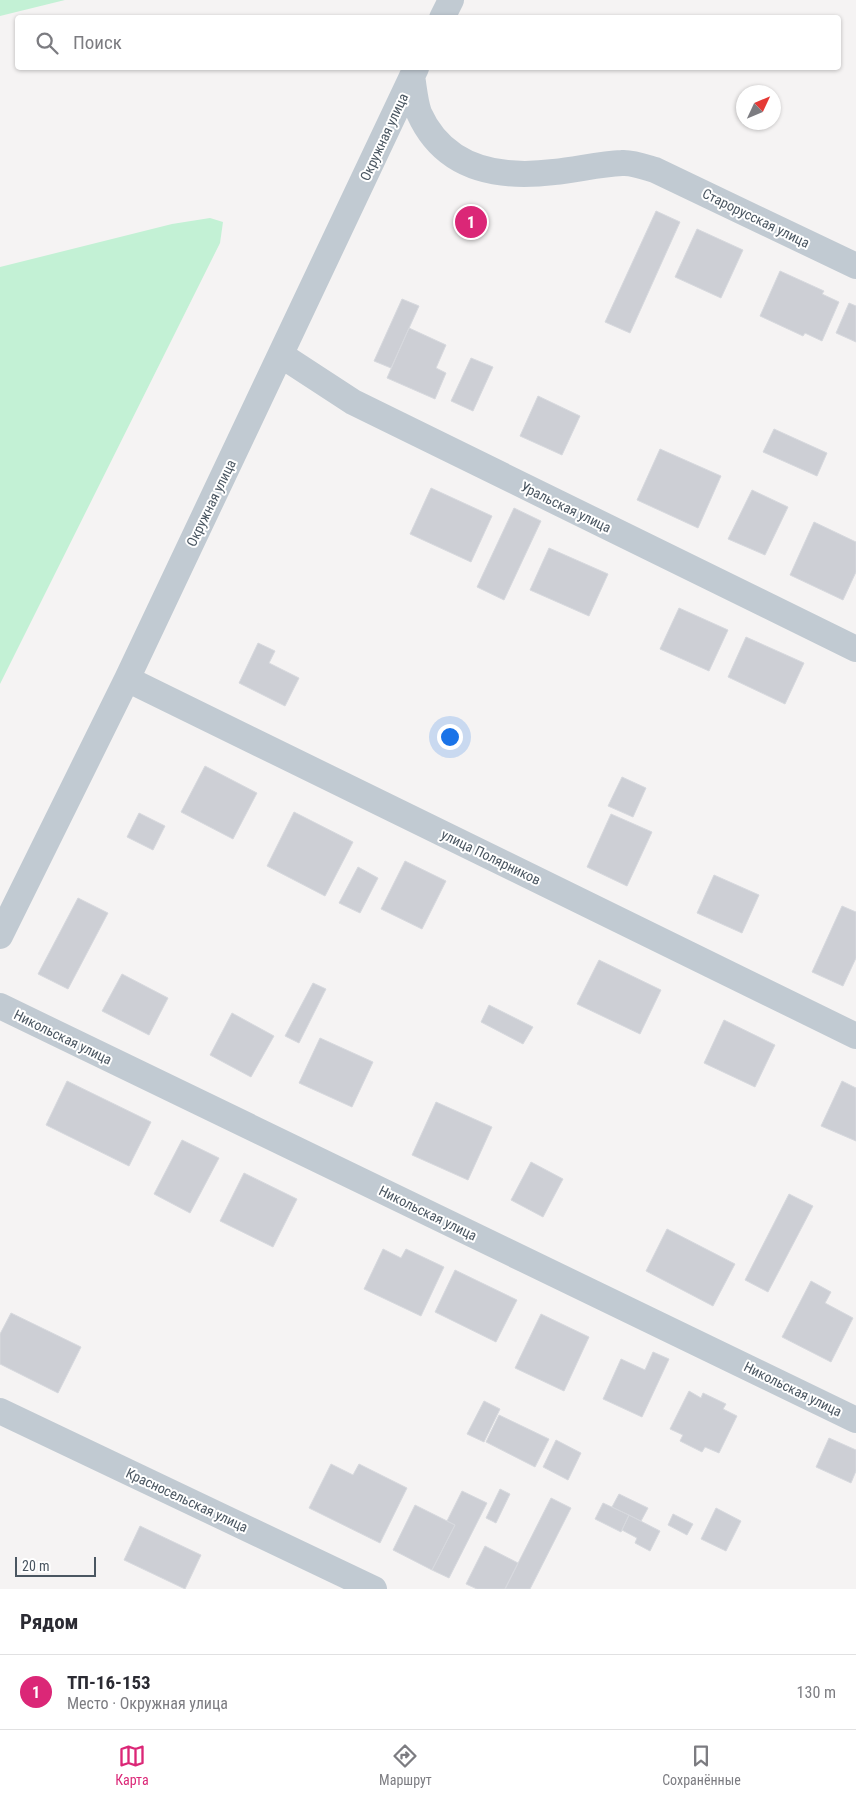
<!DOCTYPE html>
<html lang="ru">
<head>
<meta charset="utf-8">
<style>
  body { margin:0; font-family:"Roboto Condensed",sans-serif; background:#f2f2f3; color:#2b2b33 }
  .compass { position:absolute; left:736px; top:85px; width:45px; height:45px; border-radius:50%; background:#fff; box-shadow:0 1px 4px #0004; rotate:46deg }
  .scale { position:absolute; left:15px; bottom:12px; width:81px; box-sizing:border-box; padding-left:5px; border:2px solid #4a5661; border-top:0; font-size:14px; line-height:18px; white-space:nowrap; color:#4a5661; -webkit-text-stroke:4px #fff; paint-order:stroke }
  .you { position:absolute; left:449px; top:736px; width:18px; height:18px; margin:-12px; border:4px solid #fff; border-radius:50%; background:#1a73e8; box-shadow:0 0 0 8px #1a73e833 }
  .badge { display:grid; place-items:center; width:32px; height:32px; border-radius:50%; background:#db2777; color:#fff; font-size:16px; font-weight:700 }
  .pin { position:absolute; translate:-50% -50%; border:2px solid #fff; box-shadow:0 1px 5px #0006 }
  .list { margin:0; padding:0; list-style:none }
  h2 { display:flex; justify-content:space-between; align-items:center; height:65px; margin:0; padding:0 20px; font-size:21px }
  h2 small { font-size:16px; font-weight:400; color:#7c7c81 }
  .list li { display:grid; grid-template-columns:32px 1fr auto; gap:15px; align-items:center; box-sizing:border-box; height:75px; padding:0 20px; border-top:1px solid #e1e1e2 }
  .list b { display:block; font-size:19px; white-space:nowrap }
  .list p { margin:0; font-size:16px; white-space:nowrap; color:#7c7c81 }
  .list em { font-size:16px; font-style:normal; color:#7c7c81 }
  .icon { flex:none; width:28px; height:28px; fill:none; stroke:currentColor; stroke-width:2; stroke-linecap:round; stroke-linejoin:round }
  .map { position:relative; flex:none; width:856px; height:1589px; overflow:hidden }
  .search { position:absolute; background:#fff; box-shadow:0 1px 4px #0004; left:15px; right:15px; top:15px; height:55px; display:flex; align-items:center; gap:12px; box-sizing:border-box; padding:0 18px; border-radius:5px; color:#7c7c81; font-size:19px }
  .sheet { height:140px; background:#fff }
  nav { display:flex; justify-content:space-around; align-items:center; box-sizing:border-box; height:70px; border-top:1px solid #e1e1e2; background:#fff; font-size:14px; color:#7c7c81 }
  nav a { display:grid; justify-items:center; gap:2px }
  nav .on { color:#db2777 }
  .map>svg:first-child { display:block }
</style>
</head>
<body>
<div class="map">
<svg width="856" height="1589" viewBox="0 0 856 1589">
  <rect width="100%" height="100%" fill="#f5f3f3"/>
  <path fill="#c3f1d5" d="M0,0H65L0,16Z
    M210,218L223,222L220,243L0,684V267L172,224Z"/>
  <path fill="#cdcfd5" stroke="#d7d9de" d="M467,207L485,216L475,237L458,228Z
    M656,211L680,222L630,333L605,322Z
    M697,229L743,250L721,298L675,277Z
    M780,271L824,291L822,294L839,302L822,341L805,333L803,336L760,316Z
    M402,299L419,306L391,368L374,361Z
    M849,303L856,306V342L836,333Z
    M409,328L446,345L436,368L446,373L435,399L387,378Z
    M471,358L493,367L473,411L451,401Z
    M538,396L580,416L562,455L520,436Z
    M774,429L827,453L817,476L763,452Z
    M660,449L721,476L698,528L637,500Z
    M431,488L492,516L471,562L410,534Z
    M752,490L788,507L765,555L728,539Z
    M514,508L541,521L504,600L477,587Z
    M814,522L856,542V572L843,600L790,575Z
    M549,548L608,574L589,616L530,590Z
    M679,608L728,630L709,671L660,649Z
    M746,637L804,663L785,704L728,677Z
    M258,643L275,651L269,663L299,678L285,706L239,683Z
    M205,766L257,793L233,839L181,812Z
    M622,777L646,788L633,817L608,806Z
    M294,812L353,842L325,896L267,866Z
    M139,813L165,826L153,850L127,837Z
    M611,814L652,832L627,886L587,867Z
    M405,861L446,881L422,929L381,909Z
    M358,867L378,878L360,913L339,903Z
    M714,875L759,895L742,933L697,913Z
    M78,898L108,913L68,989L38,974Z
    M842,906L856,912V958L843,986L812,972Z
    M599,960L661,990L640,1034L577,1004Z
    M122,974L168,998L149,1035L102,1011Z
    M313,983L326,989L299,1043L285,1036Z
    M489,1005L533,1027L523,1044L481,1022Z
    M232,1013L274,1036L251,1077L210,1055Z
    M724,1020L775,1045L755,1087L704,1063Z
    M320,1038L373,1062L352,1107L299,1083Z
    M67,1081L151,1122L129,1166L46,1125Z
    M842,1081L856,1088V1141L821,1126Z
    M436,1102L492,1127L468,1180L412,1155Z
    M182,1140L219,1158L190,1213L154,1194Z
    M531,1162L563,1179L543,1217L511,1200Z
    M244,1173L297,1199L273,1247L220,1221Z
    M789,1194L813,1206L768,1292L745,1280Z
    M667,1229L735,1264L713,1306L646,1271Z
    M383,1249L401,1258L406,1249L444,1267L421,1316L364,1289Z
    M455,1270L517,1300L496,1342L435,1312Z
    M811,1281L831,1292L825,1303L853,1318L831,1362L782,1337Z
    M11,1313L81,1347L58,1393L0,1364V1334Z
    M541,1314L589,1337L564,1391L515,1368Z
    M653,1352L669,1359L642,1417L603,1399L621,1359L645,1370Z
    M689,1391L701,1398L703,1393L726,1404L723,1409L737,1416L719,1453L705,1447L702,1452L680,1441L683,1435L670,1429Z
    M484,1401L500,1409L484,1442L467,1434Z
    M499,1415L549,1439L535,1467L486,1442Z
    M829,1438L856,1450V1471L851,1483L816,1467Z
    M556,1440L581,1453L568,1480L543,1467Z
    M331,1464L353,1475L359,1464L407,1488L380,1543L309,1508Z
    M500,1489L510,1494L496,1523L486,1518Z
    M462,1491L487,1503L449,1578L432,1570L455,1525L447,1521Z
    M619,1494L648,1508L641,1521L612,1507Z
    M551,1498L571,1508L530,1589H505Z
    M603,1503L629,1515L621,1532L595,1519Z
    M415,1505L455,1525L432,1570L393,1550Z
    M716,1508L741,1521L726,1551L701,1539Z
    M673,1514L693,1524L687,1535L668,1525Z
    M629,1515L660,1531L650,1551L635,1543L637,1538L622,1530Z
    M140,1526L201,1555L185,1589L124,1560Z
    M485,1546L518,1563L505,1589H477L466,1584Z"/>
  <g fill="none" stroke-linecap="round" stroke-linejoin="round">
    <path stroke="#c1cad2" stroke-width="26" d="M442,18L451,0
      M412,76C414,88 415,102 419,113C444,169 498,179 554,172C576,170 599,164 622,163C632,162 645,167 655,170L856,266
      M281,355L353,402L856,649
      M127,679L856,1036
      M0,936L127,679L416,68
      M0,1006L856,1420
      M0,1411L374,1589"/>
  </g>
  <g text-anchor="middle" stroke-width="4" stroke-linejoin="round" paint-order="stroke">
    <g font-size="14" fill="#4a5661" stroke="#fff">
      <text transform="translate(384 137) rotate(-65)" y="5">Окружная улица</text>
      <text transform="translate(756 218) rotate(26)" y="5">Старорусская улица</text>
      <text transform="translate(211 503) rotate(-64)" y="5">Окружная улица</text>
      <text transform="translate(566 507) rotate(26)" y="5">Уральская улица</text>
      <text transform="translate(491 857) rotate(26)" y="5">улица Полярников</text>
      <text transform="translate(63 1037) rotate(26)" y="5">Никольская улица</text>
      <text transform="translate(428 1213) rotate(26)" y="5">Никольская улица</text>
      <text transform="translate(793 1389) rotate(26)" y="5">Никольская улица</text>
      <text transform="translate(187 1500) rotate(25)" y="5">Красносельская улица</text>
    </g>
  </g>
</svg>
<svg class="compass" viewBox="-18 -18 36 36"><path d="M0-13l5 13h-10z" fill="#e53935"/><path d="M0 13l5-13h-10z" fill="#7c7c81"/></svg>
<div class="scale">20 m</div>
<div class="you"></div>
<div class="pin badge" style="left:471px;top:222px">1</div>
<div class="search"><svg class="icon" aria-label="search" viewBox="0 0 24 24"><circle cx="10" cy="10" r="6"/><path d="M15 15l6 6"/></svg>Поиск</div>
</div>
<section class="sheet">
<h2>Рядом<small></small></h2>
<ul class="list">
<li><span class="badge">1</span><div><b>ТП-16-153</b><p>Место · Окружная улица</p></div><em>130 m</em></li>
</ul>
</section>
<nav>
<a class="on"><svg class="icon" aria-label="map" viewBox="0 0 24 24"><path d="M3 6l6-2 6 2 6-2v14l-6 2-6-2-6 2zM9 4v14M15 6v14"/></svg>Карта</a>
<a><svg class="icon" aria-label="directions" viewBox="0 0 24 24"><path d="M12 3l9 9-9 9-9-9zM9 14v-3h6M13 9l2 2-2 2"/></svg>Маршрут</a>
<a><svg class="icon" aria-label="saved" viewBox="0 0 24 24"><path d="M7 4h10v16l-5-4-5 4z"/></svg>Сохранённые</a>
</nav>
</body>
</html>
